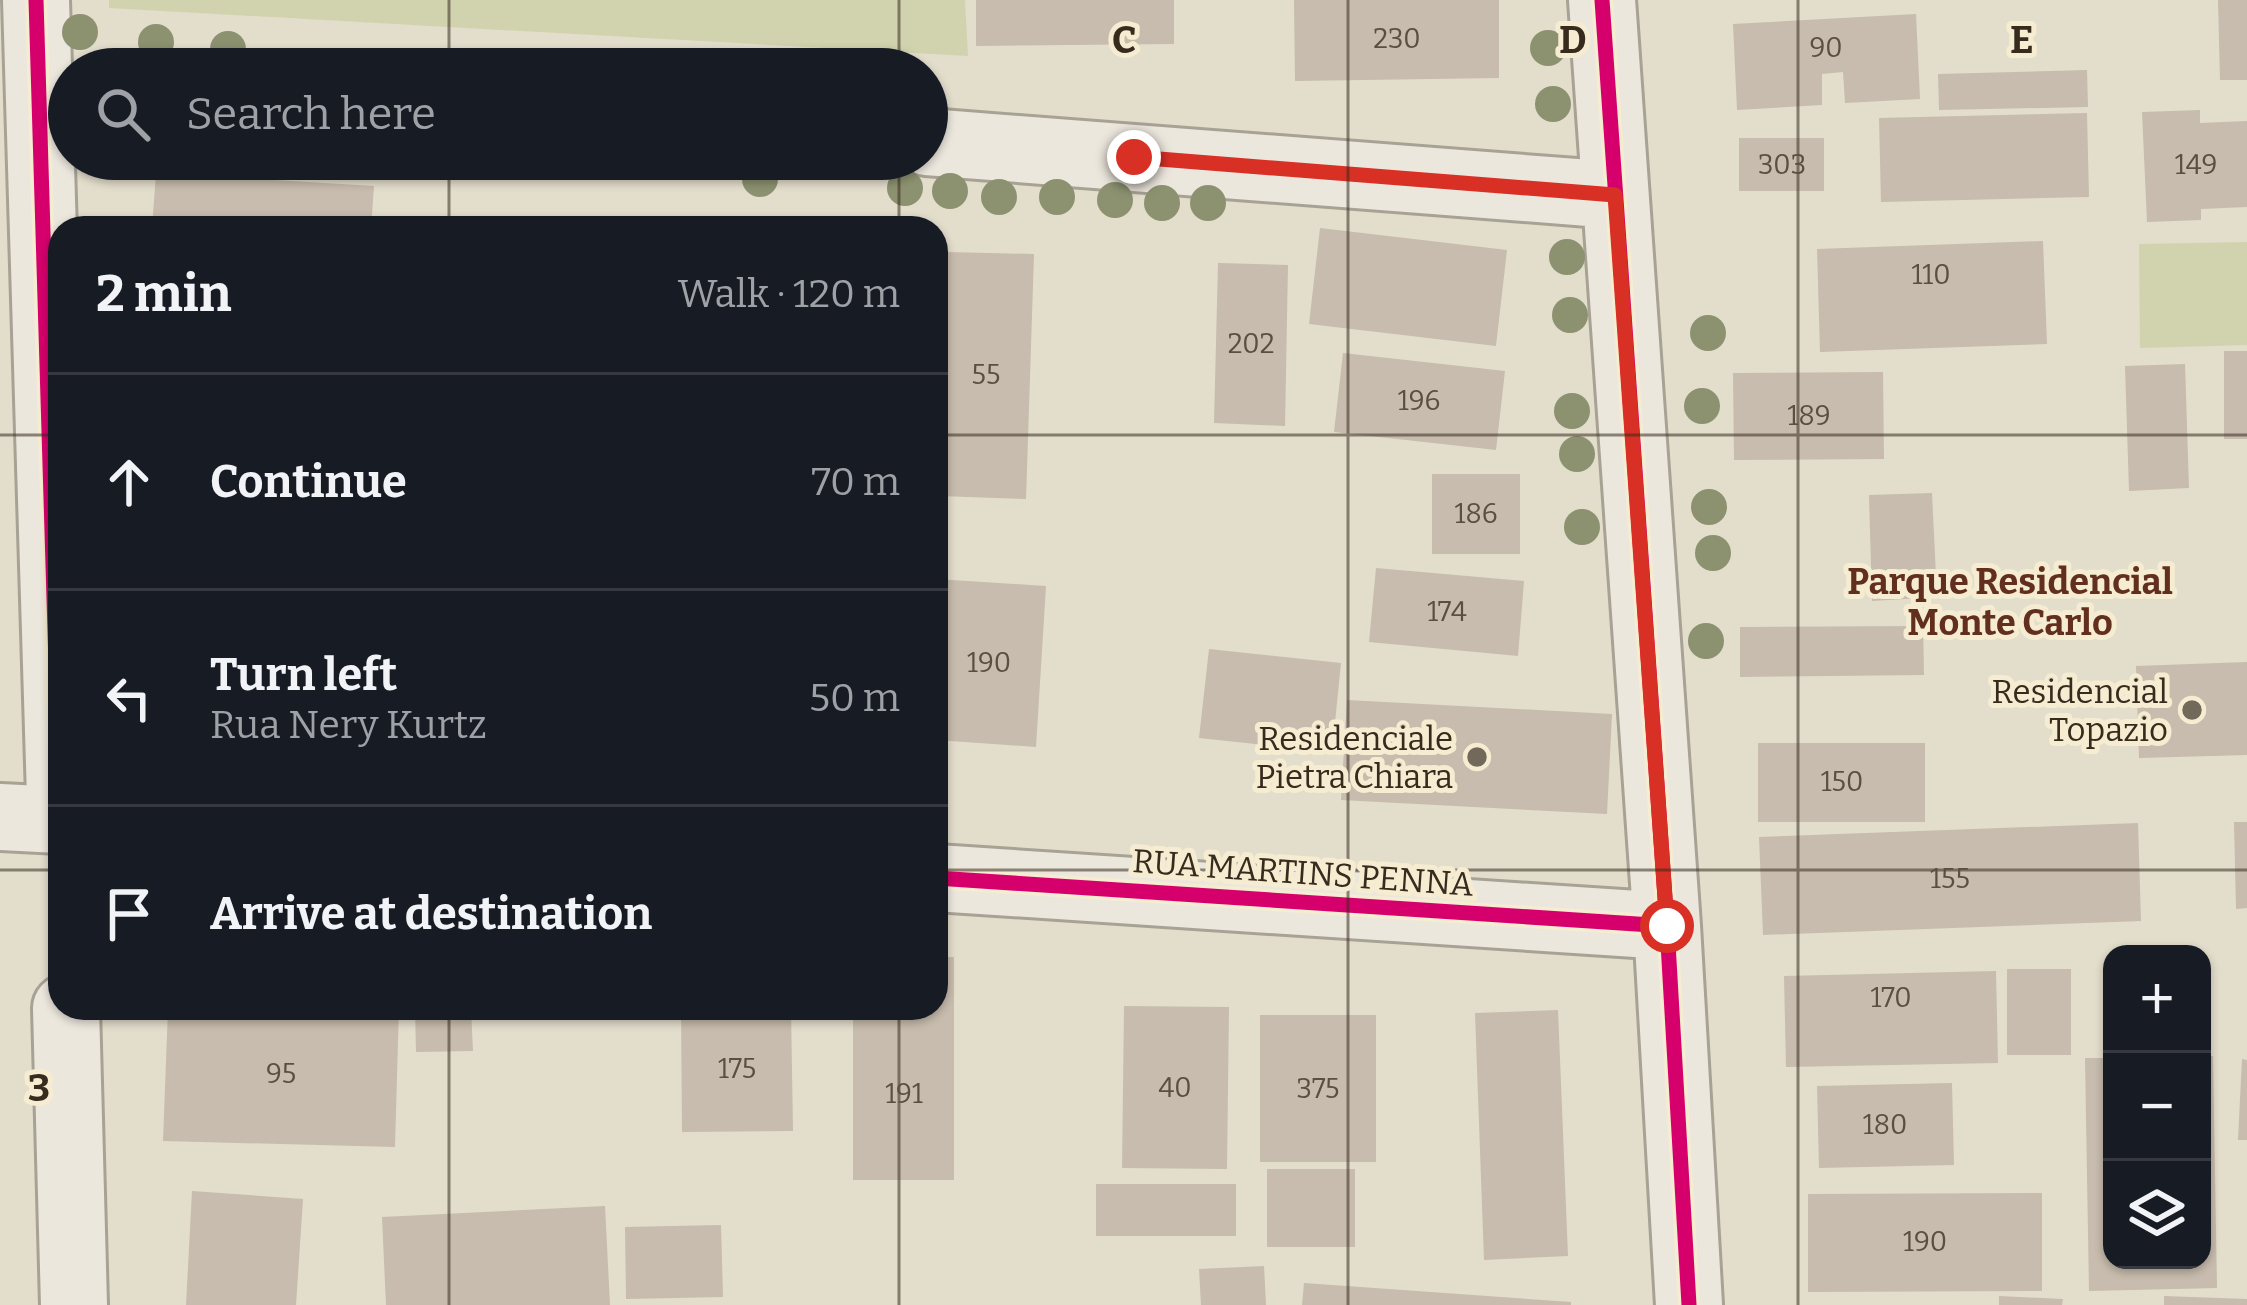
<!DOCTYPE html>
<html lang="en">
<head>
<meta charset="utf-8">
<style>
  body { margin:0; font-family:Bitter,serif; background:#242831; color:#f1f3f6 }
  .controls { position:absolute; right:36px; bottom:36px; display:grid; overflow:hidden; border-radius:24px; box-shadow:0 3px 9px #0004 }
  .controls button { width:108px; height:108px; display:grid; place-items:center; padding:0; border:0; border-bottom:3px solid #363941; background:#171b24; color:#f1f3f6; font:60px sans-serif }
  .stop { position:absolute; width:36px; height:36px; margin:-27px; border:9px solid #d93025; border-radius:50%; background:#fff }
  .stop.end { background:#d93025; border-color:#fff; box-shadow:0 3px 12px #0008 }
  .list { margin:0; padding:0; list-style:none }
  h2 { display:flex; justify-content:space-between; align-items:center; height:156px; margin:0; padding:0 48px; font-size:51px }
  h2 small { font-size:39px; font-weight:400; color:#9ea1a6 }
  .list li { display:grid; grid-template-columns:78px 1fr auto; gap:36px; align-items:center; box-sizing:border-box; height:216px; padding:0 48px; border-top:3px solid #363941 }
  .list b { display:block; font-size:45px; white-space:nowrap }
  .list p { margin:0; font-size:39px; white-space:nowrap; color:#9ea1a6 }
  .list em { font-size:39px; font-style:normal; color:#9ea1a6 }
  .icon { flex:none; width:66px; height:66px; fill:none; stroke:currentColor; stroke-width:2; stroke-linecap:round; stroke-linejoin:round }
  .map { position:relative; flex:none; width:2247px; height:1305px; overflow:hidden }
  .search { position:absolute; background:#171b24; box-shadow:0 3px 9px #0004; left:48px; top:48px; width:900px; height:132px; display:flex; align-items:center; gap:30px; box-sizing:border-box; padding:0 42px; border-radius:66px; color:#9ea1a6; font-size:45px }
  .panel { position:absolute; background:#171b24; box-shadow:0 3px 9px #0004; left:48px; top:216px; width:900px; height:804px; border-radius:36px }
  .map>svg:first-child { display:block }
</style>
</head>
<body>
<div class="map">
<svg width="2247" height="1305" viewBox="0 0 2247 1305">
  <rect width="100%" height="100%" fill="#e3ddcc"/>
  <path fill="#d1d3ae" d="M109,0H965L968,56L109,8Z
    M2247,242V345L2140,348L2139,244Z"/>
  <path fill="#c7bcad" d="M976,0H1174V44L976,46Z
    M1294,0H1499V78L1295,81Z
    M2218,0H2247V80H2220Z
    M1916,14L1920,99L1845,103L1843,72L1822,74V105L1737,110L1733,24Z
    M2087,70L2088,107L1939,110L1938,74Z
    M2200,110V123L2247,121V207L2201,209V220L2147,222L2142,112Z
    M2087,113L2089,197L1881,202L1879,118Z
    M1739,138H1824V191H1739Z
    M156,173L374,186L371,228H152Z
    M1320,228L1507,250L1496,346L1309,324Z
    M2043,241L2047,344L1820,352L1817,249Z
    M947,252L1034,254L1026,499L939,496Z
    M1218,263L1288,265L1285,426L1214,423Z
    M2224,351H2247V439H2224Z
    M1343,353L1505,371L1496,450L1334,432Z
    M2185,364L2189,488L2129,491L2125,366Z
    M1883,372L1884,459L1734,460L1733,373Z
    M1432,474H1520V554H1432Z
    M1932,493L1937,597L1872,601L1869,495Z
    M1376,568L1524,581L1518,656L1369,642Z
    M936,579L1046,586L1036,747L936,740Z
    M1923,626L1924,675L1740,677V627Z
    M1209,649L1341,663L1332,752L1199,738Z
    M2247,662V755L2139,758L2136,666Z
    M1347,700L1612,714L1607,814L1341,800Z
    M1758,743H1925V822H1758Z
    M2234,822H2247V908L2236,909Z
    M2138,823L2141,921L1763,935L1759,837Z
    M936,957H954V1180H853V1008H936Z
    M2007,969H2071V1055H2007Z
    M1996,971L1998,1063L1786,1067L1784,976Z
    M1124,1006L1229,1007L1227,1169L1122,1168Z
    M168,1008H399L395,1147L163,1141Z
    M415,1008H471L473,1051L416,1052Z
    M681,1008H791L793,1131L682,1132Z
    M1558,1010L1568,1256L1484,1260L1475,1013Z
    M1260,1015H1376V1162H1260Z
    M2202,1056H2213L2217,1288L2089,1291L2085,1058H2112V1260H2202Z
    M2242,1059L2247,1060V1140H2238Z
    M1952,1083L1954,1165L1819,1168L1817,1086Z
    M1267,1169H1355V1247H1267Z
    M1096,1184H1236V1236H1096Z
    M192,1191L303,1199L296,1305H186Z
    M2042,1193V1291L1808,1292V1194Z
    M605,1206L610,1305H386L382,1217Z
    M721,1225L723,1297L626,1299L625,1227Z
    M1264,1266L1266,1305H1201L1199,1269Z
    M1304,1283L1571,1302V1305H1302Z
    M1999,1296L2063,1299L2062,1305H1999Z
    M2164,1296L2247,1299V1305H2164Z"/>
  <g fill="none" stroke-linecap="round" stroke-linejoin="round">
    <g stroke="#a8a295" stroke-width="72">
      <path id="street" d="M36,0L60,797
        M1602,0L1667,926L1689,1305
        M927,142L1615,195
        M0,817L60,820
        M936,878L1667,926
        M66,1008L74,1305"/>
    </g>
    <use href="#street" stroke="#ece7dd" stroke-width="66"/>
    <g stroke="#f5ecd1" stroke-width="22">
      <path id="cycleway" d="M36,0L60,797
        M1602,0L1667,926L1689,1305
        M936,878L1667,926"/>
    </g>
    <use href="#cycleway" stroke="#d6006c" stroke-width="15"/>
  </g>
  <g fill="#8c9170">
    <circle cx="80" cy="32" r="18"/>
    <circle cx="156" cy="42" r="18"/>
    <circle cx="1548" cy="48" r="18"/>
    <circle cx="228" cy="49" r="18"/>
    <circle cx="1553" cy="104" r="18"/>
    <circle cx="760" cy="179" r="18"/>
    <circle cx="905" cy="188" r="18"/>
    <circle cx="950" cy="191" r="18"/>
    <circle cx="999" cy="197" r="18"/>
    <circle cx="1057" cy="197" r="18"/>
    <circle cx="1115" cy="200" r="18"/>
    <circle cx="1162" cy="203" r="18"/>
    <circle cx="1208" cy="203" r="18"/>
    <circle cx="1567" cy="257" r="18"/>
    <circle cx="1570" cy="315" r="18"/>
    <circle cx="1708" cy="333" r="18"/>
    <circle cx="1702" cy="406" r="18"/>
    <circle cx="1572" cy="411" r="18"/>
    <circle cx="1577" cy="454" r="18"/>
    <circle cx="1709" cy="507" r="18"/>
    <circle cx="1582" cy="527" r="18"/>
    <circle cx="1713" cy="553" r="18"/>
    <circle cx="1706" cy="641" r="18"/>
  </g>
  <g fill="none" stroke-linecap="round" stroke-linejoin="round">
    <path stroke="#d93025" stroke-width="15" d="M1134,157L1615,195L1667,926"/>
  </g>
  <path fill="none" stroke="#372b1e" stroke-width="3" stroke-opacity="0.55" d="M449,0V69M899,0V69M1348,0V1305M1798,0V1305M449,159V228M899,159V228M0,435H60M936,435H2247M0,870H60M936,870H2247M449,1008V1305M899,1008V1305"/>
  <g fill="#73695b" stroke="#f5ecd1" stroke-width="4.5">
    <circle cx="2192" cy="710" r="12"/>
    <circle cx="1477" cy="757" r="12"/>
  </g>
  <g text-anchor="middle" stroke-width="10" stroke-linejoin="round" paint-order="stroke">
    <g font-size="27" fill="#5b4f42">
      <text x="1397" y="48">230</text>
      <text x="1826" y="57">90</text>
      <text x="1782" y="174">303</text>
      <text x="2196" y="174">149</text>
      <text x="1931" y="284">110</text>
      <text x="1251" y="353">202</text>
      <text x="986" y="384">55</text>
      <text x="1419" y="410">196</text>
      <text x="1809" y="425">189</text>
      <text x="1476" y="523">186</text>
      <text x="1447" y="621">174</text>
      <text x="989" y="672">190</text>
      <text x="1842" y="791">150</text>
      <text x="1950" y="888">155</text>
      <text x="1891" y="1007">170</text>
      <text x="737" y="1078">175</text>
      <text x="281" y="1083">95</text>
      <text x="1175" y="1097">40</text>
      <text x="1318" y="1098">375</text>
      <text x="904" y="1103">191</text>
      <text x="1885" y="1134">180</text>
      <text x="1925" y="1251">190</text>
    </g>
    <g font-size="33" fill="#372b1e" stroke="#f5ecd1" text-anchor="end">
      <text x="2168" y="703">Residencial<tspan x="2168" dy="38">Topazio</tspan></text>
      <text x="1453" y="750">Residenciale<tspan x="1453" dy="38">Pietra Chiara</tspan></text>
    </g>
    <g font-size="33" fill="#372b1e" stroke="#f5ecd1">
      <text transform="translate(1303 872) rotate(4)" y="12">RUA MARTINS PENNA</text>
    </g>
    <g font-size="36" font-weight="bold" fill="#622f1e" stroke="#f5ecd1">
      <text x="2010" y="594">Parque Residencial<tspan x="2010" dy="41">Monte Carlo</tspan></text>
    </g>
  </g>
  <g font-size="39" text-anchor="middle" font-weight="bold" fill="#372b1e" stroke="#f5ecd1" stroke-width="10" stroke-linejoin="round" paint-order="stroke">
    <text x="1124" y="53">C</text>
    <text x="1573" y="53">D</text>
    <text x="2022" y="53">E</text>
    <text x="39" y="1101">3</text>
  </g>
</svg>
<div class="controls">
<button>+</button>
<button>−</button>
<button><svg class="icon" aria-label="layers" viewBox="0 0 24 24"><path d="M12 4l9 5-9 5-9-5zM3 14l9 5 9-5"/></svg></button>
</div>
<div class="stop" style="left:1667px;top:926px"></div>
<div class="stop end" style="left:1134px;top:157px"></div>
<div class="search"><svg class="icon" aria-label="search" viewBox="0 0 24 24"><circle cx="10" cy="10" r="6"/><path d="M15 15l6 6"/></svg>Search here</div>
<section class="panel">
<h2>2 min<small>Walk · 120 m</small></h2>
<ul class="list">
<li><svg class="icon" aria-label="ahead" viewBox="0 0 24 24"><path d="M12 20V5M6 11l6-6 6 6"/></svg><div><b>Continue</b></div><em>70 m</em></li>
<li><svg class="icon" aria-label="left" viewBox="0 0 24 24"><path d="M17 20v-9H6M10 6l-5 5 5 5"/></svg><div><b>Turn left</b><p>Rua Nery Kurtz</p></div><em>50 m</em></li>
<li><svg class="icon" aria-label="arrive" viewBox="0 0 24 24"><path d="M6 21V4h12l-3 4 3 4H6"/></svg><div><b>Arrive at destination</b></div></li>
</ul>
</section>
</div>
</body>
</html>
